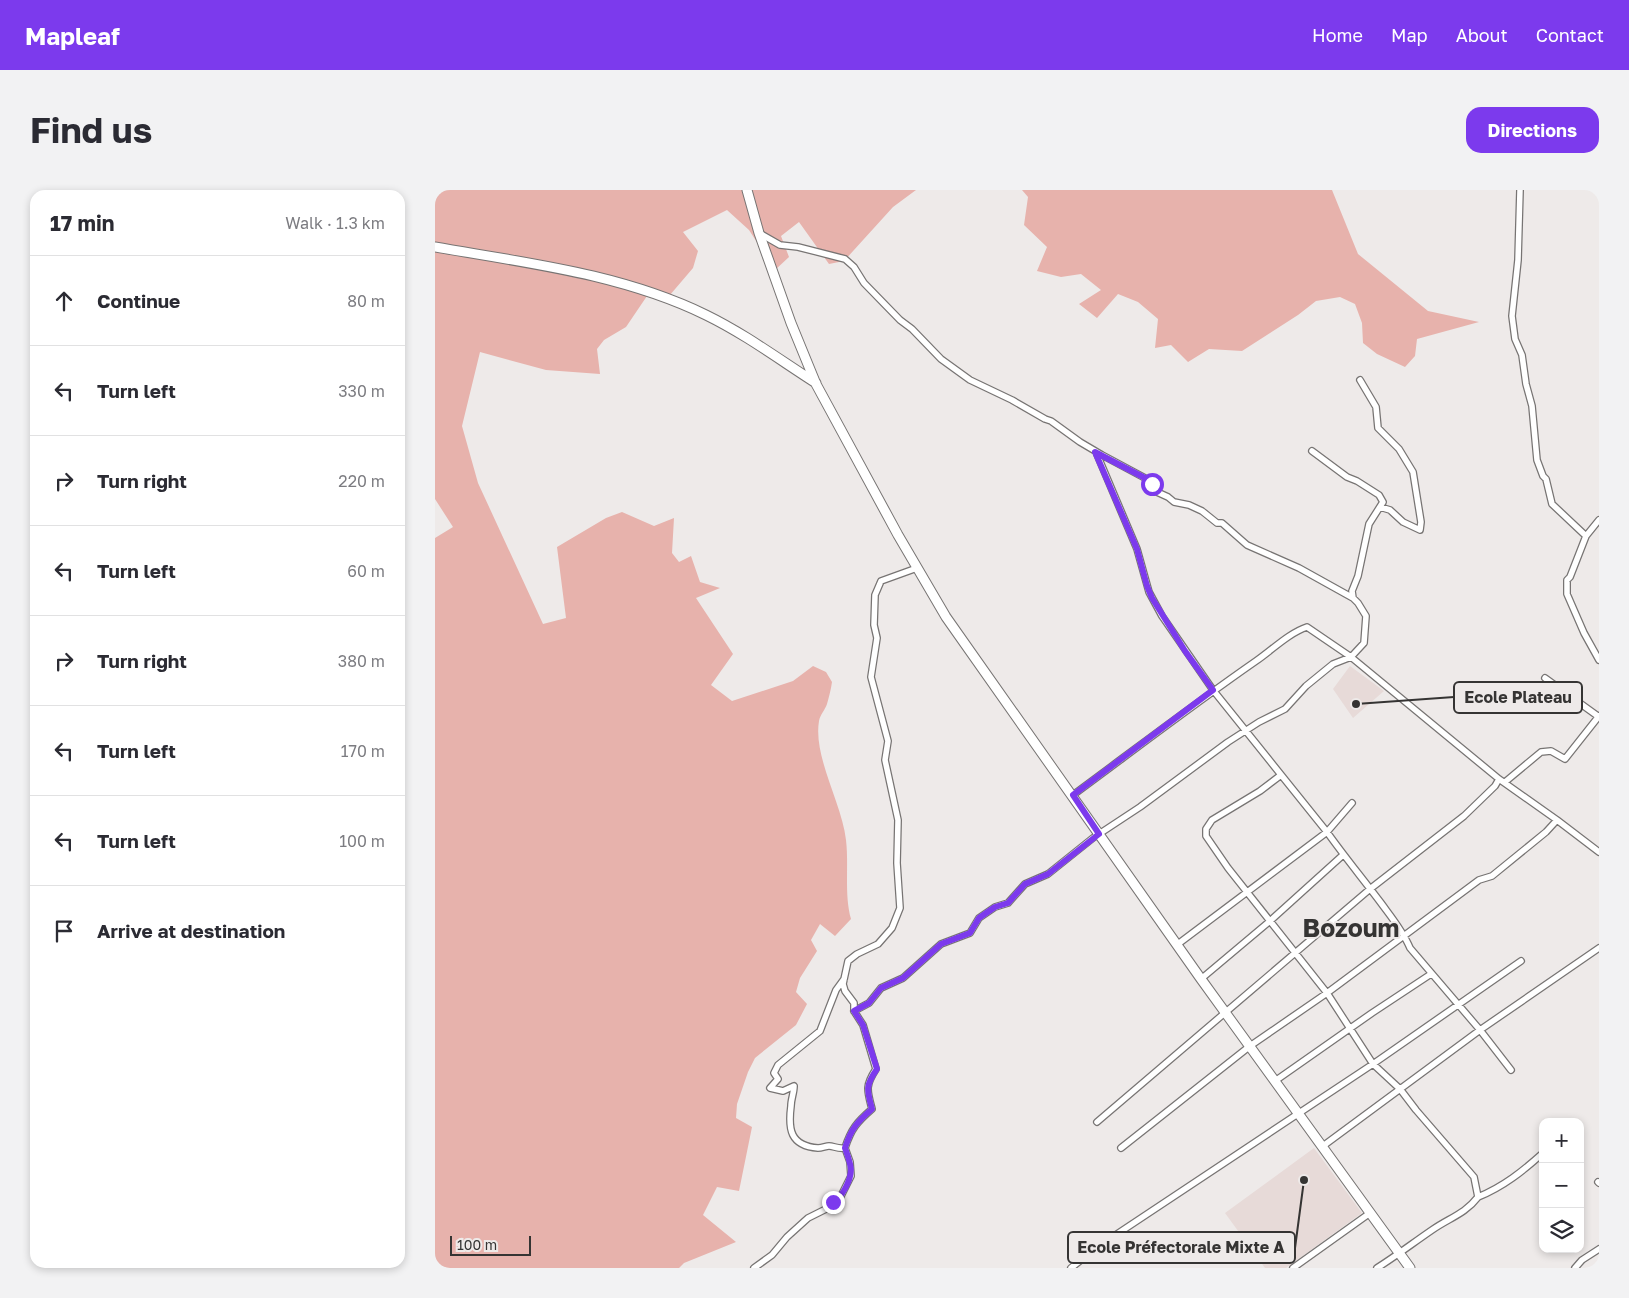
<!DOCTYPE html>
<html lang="en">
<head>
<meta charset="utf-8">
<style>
  body { margin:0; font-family:"Golos Text",sans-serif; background:#f2f2f3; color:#2b2b33 }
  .controls { position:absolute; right:15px; bottom:15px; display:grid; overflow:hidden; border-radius:10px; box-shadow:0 2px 8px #0003 }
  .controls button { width:45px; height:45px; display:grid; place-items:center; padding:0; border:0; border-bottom:1px solid #e1e1e2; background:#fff; color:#2b2b33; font:25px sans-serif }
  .scale { position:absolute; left:15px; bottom:12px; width:81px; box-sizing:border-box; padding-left:5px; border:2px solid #353433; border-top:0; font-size:14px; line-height:18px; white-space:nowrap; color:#353433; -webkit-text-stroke:4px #eeeae9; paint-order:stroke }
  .stop { position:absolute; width:15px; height:15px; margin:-11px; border:4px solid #7c3aed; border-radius:50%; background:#fff }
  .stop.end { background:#7c3aed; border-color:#fff; box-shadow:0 1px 5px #0008 }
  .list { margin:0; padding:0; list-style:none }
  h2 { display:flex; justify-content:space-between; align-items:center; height:65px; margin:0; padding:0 20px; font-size:21px }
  h2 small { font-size:16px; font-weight:400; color:#7c7c81 }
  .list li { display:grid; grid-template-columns:32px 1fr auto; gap:15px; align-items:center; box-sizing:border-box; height:90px; padding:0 20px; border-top:1px solid #e1e1e2 }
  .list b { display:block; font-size:19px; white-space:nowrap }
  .list em { font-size:16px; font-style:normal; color:#7c7c81 }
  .icon { flex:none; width:28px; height:28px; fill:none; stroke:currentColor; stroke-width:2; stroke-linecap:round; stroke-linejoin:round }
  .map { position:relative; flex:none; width:1164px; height:1078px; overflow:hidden; border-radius:15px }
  header { display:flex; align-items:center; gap:30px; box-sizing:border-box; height:70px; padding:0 25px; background:#7c3aed; color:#fff }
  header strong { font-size:24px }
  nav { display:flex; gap:28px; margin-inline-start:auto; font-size:18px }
  .intro { display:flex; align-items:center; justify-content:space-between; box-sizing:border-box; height:120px; padding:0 30px }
  h1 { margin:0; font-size:35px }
  .button { padding:12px 22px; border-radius:15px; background:#7c3aed; color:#fff; font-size:18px; font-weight:700 }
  main { display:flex; gap:30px; padding:0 30px }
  aside { flex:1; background:#fff; border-radius:15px; box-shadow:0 2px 8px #0003 }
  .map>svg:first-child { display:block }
</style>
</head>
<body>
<header>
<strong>Mapleaf</strong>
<nav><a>Home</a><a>Map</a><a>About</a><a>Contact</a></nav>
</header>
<div class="intro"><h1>Find us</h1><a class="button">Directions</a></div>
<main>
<aside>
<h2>17 min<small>Walk · 1.3 km</small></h2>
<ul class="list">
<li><svg class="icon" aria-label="ahead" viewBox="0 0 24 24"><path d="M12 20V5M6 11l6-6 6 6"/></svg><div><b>Continue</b></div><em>80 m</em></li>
<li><svg class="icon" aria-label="left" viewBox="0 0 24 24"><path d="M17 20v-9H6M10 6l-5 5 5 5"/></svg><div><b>Turn left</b></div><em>330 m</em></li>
<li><svg class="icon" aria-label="right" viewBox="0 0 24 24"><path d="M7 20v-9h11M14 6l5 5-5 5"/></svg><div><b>Turn right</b></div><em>220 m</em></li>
<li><svg class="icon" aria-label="left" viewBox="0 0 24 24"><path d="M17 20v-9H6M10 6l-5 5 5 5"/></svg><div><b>Turn left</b></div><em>60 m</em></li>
<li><svg class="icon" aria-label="right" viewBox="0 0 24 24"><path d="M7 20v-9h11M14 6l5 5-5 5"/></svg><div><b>Turn right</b></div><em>380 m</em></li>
<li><svg class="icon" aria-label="left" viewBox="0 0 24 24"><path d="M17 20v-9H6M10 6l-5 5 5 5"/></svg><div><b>Turn left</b></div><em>170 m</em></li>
<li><svg class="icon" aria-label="left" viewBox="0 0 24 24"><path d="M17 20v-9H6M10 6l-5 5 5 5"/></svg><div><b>Turn left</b></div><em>100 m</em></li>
<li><svg class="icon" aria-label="arrive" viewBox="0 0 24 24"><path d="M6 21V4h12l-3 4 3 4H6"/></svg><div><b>Arrive at destination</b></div></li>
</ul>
</aside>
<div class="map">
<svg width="1164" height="1078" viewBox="0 0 1164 1078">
  <rect width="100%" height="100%" fill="#eeeae9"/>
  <path fill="#e7dad8" d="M915,476L949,501L918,528L898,499Z
    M879,958L927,1023L851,1078H830L790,1023Z"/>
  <path fill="#e7b2ac" d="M0,0H481L458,17L409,71L394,74L364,32L346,46L354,67L340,80L314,40L292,20L248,42L263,61L258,78L229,112L212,106L191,137L169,150L162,159L165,184L111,180L45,162L27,236L43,293L108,434L131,428L122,357L171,328L187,322L219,336L239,328L237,363L244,372L256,366L265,392L285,398L261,408L298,464L276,495L297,511L358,491L378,476L391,482L397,492C396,499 394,507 392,514C390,520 385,525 384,531C378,567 407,613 411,650C414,676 409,704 416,729L400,746L385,734L376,750L382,761L365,788L361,802L372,814L361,835L320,868L313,882L302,914L301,928L317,937L304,1001L282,997L268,1025L301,1052L249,1073L244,1078H0V348L18,337L0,309Z
    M587,0H897L923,64L993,121L1044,132L982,149L980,166L970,177L942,164L928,153L927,133L920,114L905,107L881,111L863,125L807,161L774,159L753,172L736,155L720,158L723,129L703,112L683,104L662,128L644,114L666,100L646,84L626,87L602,81L612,57L589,35L593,7Z"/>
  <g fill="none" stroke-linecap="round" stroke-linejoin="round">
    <g stroke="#777473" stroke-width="8">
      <path id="minor" d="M1085,0L1083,70L1077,126L1080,149L1087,165L1091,194L1097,216L1102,270L1108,286L1111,289L1117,314L1151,346L1135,387L1132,390V404L1149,443L1164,470
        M324,43L345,55L363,57L410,69L419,77L429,93L465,130L477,139L506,169L535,190L577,210L610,229L616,231L645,252L667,265L710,288L717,294L722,302L733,307L739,312L754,315L767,321L782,333H787L812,355L864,378L918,408
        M925,190L941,217L943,238L964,259L978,282L986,332L985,340L968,332L955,320L945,317
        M661,262L702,359L714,402L727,426L778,500L892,642C909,666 928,689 946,713C957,728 968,741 975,758L1045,840L1076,880
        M1151,346L1164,330
        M482,378L446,391L440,405L439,435L442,448L436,487L453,551L450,570L463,630L462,673L465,718L457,738L443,754L422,764L413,771L408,794L410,801L419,813V821L434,813L446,798L468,788L506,754L535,743L544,728L560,717L573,713L590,694L613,684L658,648L705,617L793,552L824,532L850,519L871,496L898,474L916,467L929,453L931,426L923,413L918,408L917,401L923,386L934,334L948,312L944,305L922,291L912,287L877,261
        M1110,488L1164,527
        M846,585L825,601L777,630L771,639V646L793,678L892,803L938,874L965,899L981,920L1039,987L1043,1007C1030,1024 1014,1028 997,1040C978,1053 961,1066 942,1078
        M1070,592L1106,562L1116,561L1130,569L1164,526
        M638,605C699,560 759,514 821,471C837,460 854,443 872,437L916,467L1064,589L1122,630L1164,662
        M743,754L892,642L917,613
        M409,789L401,800L385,841L343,875L339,883L343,889L335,898L348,901L359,896C359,903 356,909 356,916C353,939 355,956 383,958C387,958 391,956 394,956C399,956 402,959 410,958
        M766,789L835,731L908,665
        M840,891L937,823L996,784
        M662,932L935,699L1029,626L1060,596L1064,589
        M888,956L1045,840L1164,758
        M686,958L815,856L892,803L1044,690L1057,686L1111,642L1122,630
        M1163,992L1164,993
        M1043,1007C1068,997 1088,981 1108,963
        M319,1078L337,1065L352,1047L373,1028L393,1018L398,1012L405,1008L416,986L415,972L410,958C416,939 422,932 437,919C432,900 430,896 441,879L428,835L419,821
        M636,1078L661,1058L938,874L1086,771
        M858,1078L935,1023
        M1140,1078L1147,1070L1164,1059"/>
    </g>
    <g stroke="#777473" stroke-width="11">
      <path id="primary" d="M312,0L324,43L356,133L381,194L463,345L511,427L766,789L975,1078
        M0,57C92,73 187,84 271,125C310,144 345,170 381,193"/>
    </g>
    <use href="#minor" stroke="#fff" stroke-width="5.5"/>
    <use href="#primary" stroke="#fff" stroke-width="9"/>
  </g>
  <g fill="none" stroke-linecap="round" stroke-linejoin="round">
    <path stroke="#7c3aed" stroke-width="6" d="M398,1012C405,1008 407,1004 411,997C419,981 416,975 410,958C416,939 422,932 437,919C432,900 430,896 442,879L428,835L419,821L434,813L446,798L468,788L506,754L535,743L544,728L560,717L573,713L590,694L613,684L664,644L638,605L778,500L750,461L717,408L712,396L702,359L660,262L710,288L717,294"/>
  </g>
  <g text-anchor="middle" stroke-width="4" stroke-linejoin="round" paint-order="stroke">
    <g font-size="25" font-weight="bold" fill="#353433" stroke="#eeeae9">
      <text x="916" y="747">Bozoum</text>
    </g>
  </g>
  <path fill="none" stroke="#353433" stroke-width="2" d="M921 514L1019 507M869 990L860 1058"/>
  <g fill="#353433" stroke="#eeeae9" stroke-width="2">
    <circle cx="921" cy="514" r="5"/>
    <circle cx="869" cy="990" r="5"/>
  </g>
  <g fill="#eeeae9" stroke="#353433" stroke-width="2">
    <rect x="1019" y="492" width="128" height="31" rx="5"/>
    <rect x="633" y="1042" width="227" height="31" rx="5"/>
  </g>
  <g font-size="16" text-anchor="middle" font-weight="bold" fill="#353433">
    <text x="1083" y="513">Ecole Plateau</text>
    <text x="746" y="1063">Ecole Préfectorale Mixte A</text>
  </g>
</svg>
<div class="controls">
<button>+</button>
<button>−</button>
<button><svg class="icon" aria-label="layers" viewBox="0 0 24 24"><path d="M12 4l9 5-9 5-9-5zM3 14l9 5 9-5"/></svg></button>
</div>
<div class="scale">100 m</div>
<div class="stop" style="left:717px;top:294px"></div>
<div class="stop end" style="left:398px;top:1012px"></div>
</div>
</main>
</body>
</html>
